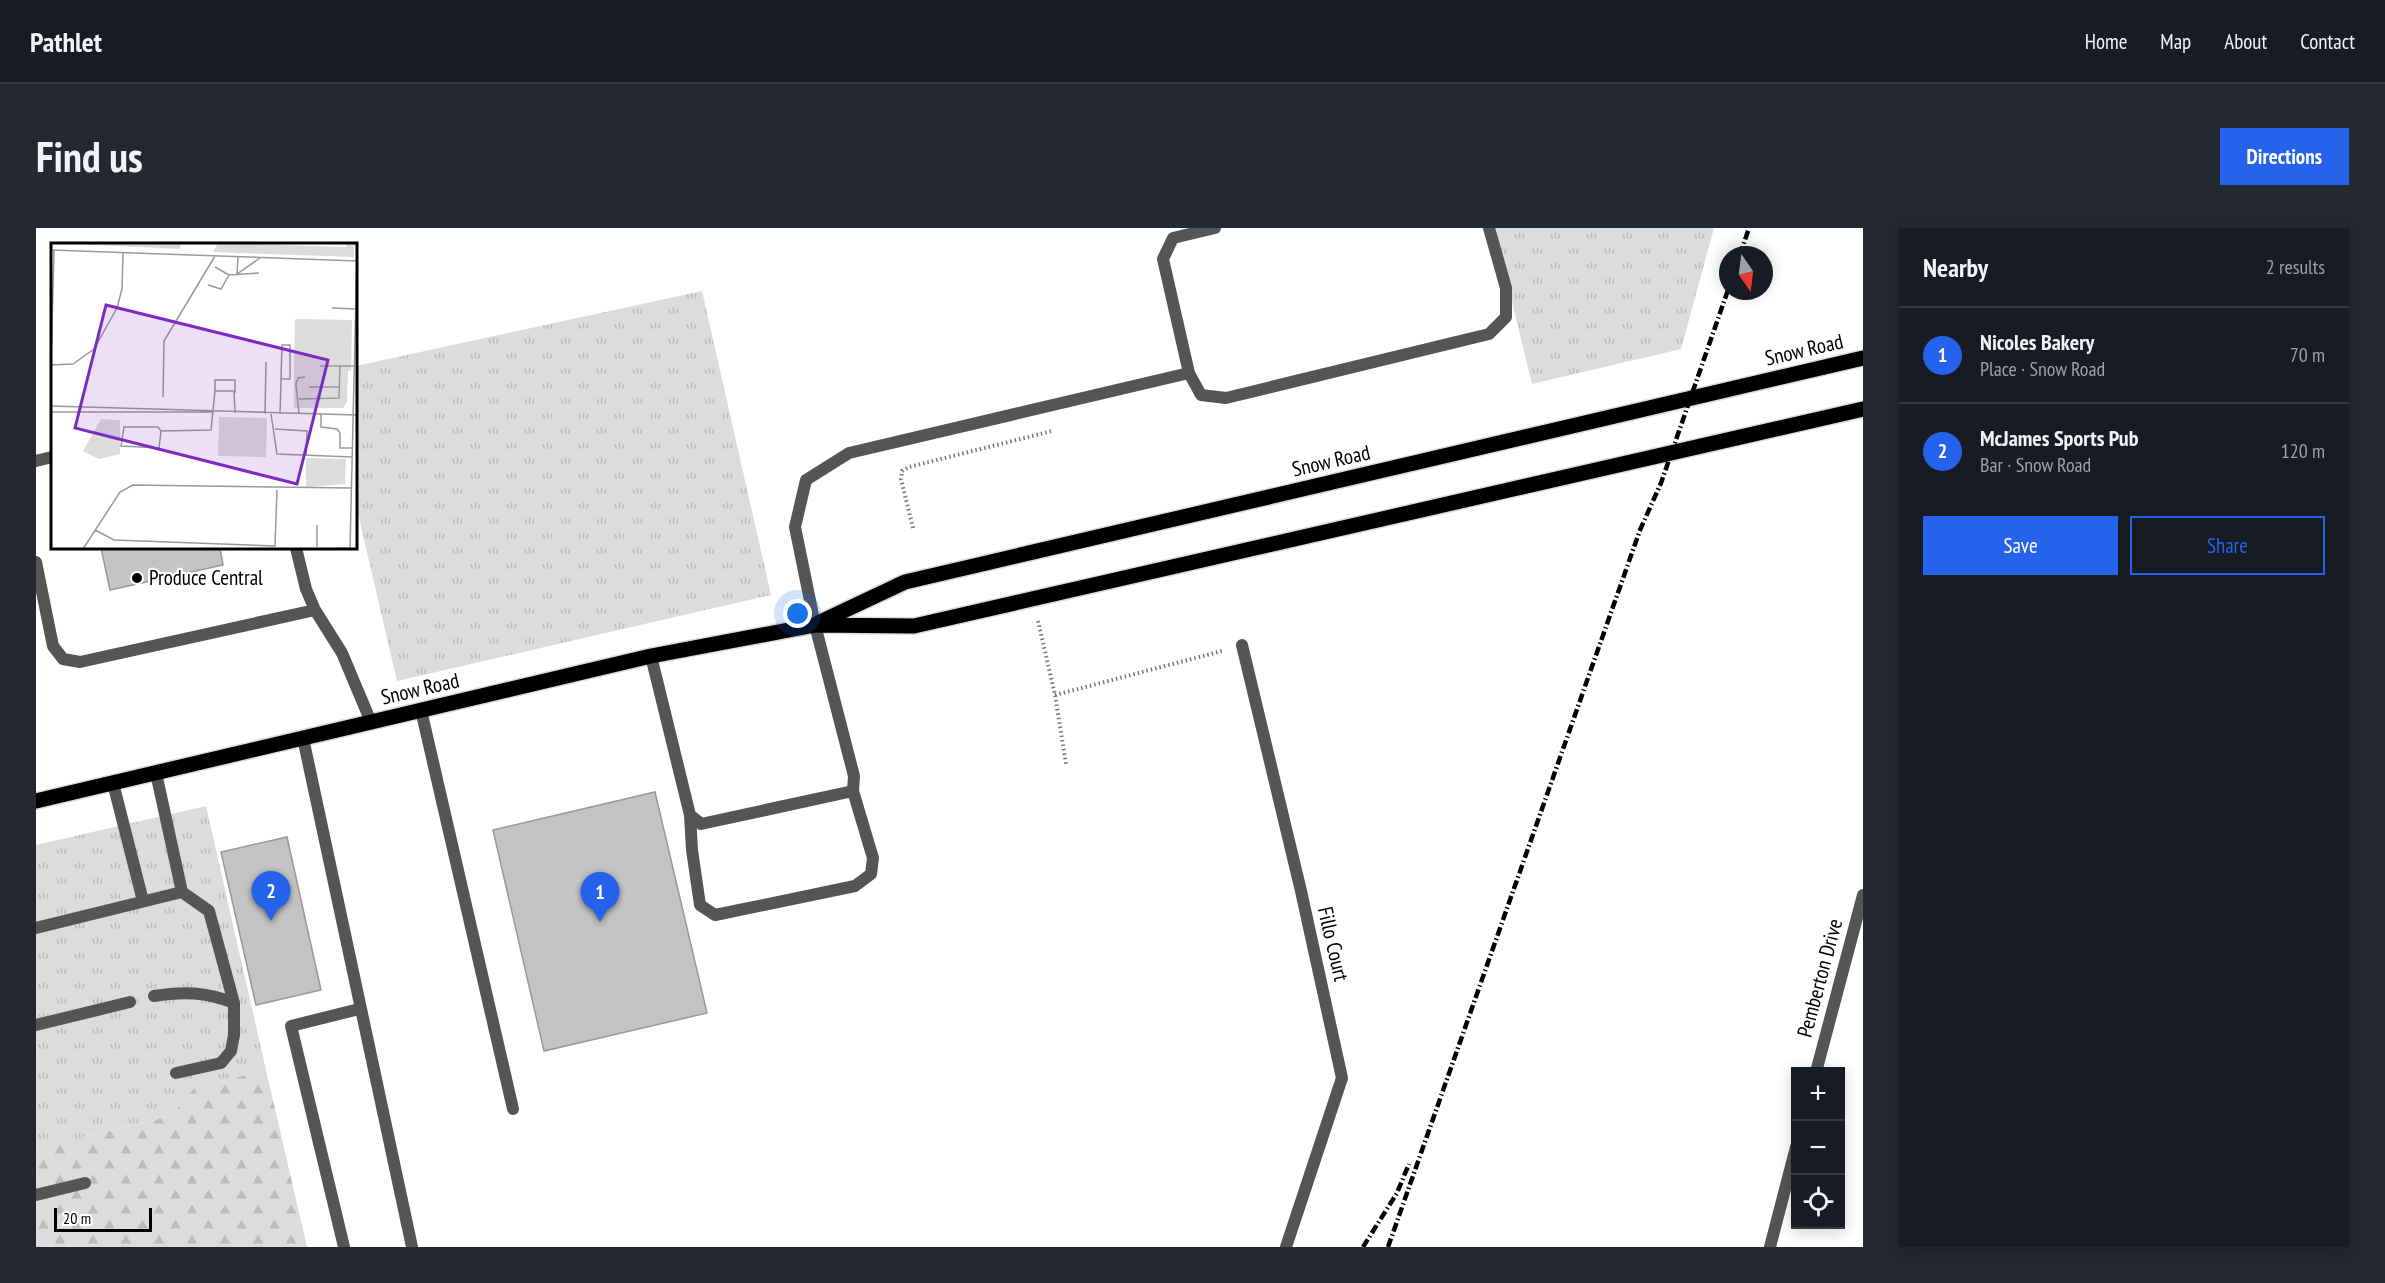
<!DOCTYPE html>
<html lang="en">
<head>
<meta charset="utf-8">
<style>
  body { margin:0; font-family:"PT Sans Narrow",sans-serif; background:#242831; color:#f1f3f6 }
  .controls { position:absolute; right:18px; bottom:18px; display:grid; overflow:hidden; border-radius:0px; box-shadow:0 3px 15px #0003 }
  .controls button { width:54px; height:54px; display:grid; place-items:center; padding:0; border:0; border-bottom:2px solid #363941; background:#171b24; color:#f1f3f6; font:30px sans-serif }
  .compass { position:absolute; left:1683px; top:18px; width:54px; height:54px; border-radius:50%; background:#171b24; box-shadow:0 3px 15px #0003; rotate:166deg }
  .scale { position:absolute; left:18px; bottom:15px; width:98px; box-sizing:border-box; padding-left:6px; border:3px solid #000; border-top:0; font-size:16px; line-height:21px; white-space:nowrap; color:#000; -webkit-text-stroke:4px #fff; paint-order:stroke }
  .you { position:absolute; left:762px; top:386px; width:21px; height:21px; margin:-15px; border:4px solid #fff; border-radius:50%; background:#1a73e8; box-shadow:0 0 0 9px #1a73e833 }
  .badge { display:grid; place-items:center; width:39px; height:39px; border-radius:50%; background:#2563eb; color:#fff; font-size:20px; font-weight:700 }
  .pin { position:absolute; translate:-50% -50px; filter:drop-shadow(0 2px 3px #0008) }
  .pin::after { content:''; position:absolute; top:32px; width:21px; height:18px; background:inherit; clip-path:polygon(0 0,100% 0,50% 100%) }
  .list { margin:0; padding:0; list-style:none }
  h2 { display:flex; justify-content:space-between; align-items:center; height:78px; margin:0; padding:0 24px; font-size:26px }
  h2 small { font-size:20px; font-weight:400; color:#9ea1a6 }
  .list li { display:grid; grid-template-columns:39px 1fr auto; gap:18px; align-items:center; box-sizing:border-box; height:96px; padding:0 24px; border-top:2px solid #363941 }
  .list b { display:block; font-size:22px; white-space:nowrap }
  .list p { margin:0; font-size:20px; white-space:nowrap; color:#9ea1a6 }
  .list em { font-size:20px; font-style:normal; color:#9ea1a6 }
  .actions { display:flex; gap:12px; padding:18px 24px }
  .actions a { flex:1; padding:14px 0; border:2px solid #2563eb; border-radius:0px; text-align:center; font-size:21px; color:#2563eb }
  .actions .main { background:#2563eb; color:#fff }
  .icon { flex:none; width:33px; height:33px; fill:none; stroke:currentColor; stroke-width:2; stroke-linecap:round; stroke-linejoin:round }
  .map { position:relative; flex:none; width:1827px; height:1019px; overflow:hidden; border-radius:0px }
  header { display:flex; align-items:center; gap:36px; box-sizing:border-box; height:84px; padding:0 30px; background:#171b24; border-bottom:2px solid #363941 }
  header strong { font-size:28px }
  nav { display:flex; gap:33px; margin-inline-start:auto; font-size:21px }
  .intro { display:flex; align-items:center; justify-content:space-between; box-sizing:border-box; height:144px; padding:0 36px }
  h1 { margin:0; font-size:42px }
  .button { padding:15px 27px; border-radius:0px; background:#2563eb; color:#fff; font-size:21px; font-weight:700 }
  main { display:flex; gap:36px; padding:0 36px }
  aside { flex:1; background:#171b24; border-radius:0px; box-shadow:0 3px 15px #0003 }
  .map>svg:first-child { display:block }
</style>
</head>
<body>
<header>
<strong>Pathlet</strong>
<nav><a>Home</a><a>Map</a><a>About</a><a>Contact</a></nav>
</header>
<div class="intro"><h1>Find us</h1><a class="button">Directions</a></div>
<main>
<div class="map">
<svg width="1827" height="1019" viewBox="0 0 1827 1019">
  <defs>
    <pattern id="grass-tufts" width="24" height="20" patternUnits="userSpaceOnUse" patternTransform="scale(1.5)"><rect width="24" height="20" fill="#dcdcdc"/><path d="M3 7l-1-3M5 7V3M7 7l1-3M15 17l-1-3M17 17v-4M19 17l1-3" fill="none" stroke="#bbb"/></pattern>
    <pattern id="forest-firs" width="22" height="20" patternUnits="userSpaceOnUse" patternTransform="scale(1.5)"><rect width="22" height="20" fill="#dcdcdc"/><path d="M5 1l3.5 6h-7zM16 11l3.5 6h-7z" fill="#bbb"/></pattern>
  </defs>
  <rect width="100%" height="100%" fill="#fff"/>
  <path fill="url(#grass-tufts)" d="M1458,0H1678L1645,121L1496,156Z
    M666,63L735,367L361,453L320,277V138Z
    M170,578L230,842L158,860L135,888L0,920V617Z"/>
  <path fill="url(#forest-firs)" d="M230,842L271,1019H0V920L135,888L158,860Z"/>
  <path fill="#c4c4c4" stroke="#999" stroke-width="1.5" d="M65,320H184L187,337L74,362Z
    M619,564L671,785L508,823L457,602Z
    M251,609L285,762L220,777L185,624Z"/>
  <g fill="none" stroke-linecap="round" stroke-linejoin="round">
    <g stroke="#dbdbdb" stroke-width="18">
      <path id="primary" d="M782,395L869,354L1827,130
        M0,573L615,428L779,397L878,398L1827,181"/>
    </g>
    <path stroke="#777" stroke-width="4" stroke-dasharray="1.5 3" stroke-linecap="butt" d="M877,300L865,251L866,243L873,239L1016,203
      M1002,393L1019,467L1030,536
      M1019,467L1186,423"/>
    <path stroke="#555" stroke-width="12" d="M1179,0L1137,10L1127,31L1153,145L1165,167L1190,170L1453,106L1470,89V60L1453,0
      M0,233L16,229
      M260,320L270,361L279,382L306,425L335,494
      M0,334L17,418L27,431L44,434L279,382
      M1206,417L1265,663L1306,850L1250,1019
      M615,428L654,587L665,596L817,563L818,548L779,397L759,299L770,252L813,225L1153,145
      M385,482L477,881
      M267,510L376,1019
      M120,545L146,664L173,683L198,775V807L195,823L185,835L140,845
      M77,555L107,673
      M654,587L656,622L664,677L679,687L819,658L835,646L837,630L817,563
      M0,700L146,664
      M118,768C147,763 170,764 198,775
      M0,797L94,774
      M0,967L49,955
      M308,1019L255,798L323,781"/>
    <path stroke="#555" stroke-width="12" d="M1780,844L1827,667
      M1734,1019L1760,919"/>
    <use href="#primary" stroke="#000" stroke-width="15"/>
    <path stroke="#000" stroke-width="4.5" stroke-dasharray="9 3 1.5 3" stroke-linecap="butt" d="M1704,27L1713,0
      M1327,1019L1361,965L1373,936
      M1352,1019L1604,302L1625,255L1692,62"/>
  </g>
  <circle fill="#000" stroke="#fff" stroke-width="2" cx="101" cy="350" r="6"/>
  <g text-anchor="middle" stroke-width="4.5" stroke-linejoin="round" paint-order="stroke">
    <g font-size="21" fill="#000" stroke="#fff">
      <text transform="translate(1768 122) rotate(-13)" y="7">Snow Road</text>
      <text transform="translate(1295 233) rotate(-13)" y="7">Snow Road</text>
      <text transform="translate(384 461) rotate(-13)" y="7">Snow Road</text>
      <text transform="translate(1297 716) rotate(77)" y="7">Fillo Court</text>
      <text transform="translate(1784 750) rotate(-75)" y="7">Pemberton Drive</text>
    </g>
    <g font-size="21" fill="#000" stroke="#fff" text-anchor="start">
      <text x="113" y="357">Produce Central</text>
    </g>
  </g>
  <g transform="translate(15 15)">
    <rect width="306" height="306" fill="#fff"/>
    <path d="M167,0L295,4V0H303V14L162,9ZM297,127L296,159L292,165H243V132ZM168,174L216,175L215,214L167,213ZM50,176L69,177V211L48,216L32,208ZM255,215L295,216L294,241L255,244Z" fill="#dcdcdc"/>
    <path d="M244,76L301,77L300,128L243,132Z" fill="#dcdcdc"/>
    <path d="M0,0H131L128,6Z" fill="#dcdcdc"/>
    <path fill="none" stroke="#999" stroke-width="1.5" d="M0,7L306,18M187,14L186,31L209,15M164,24L178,32L208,30M157,42L170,46L178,32M281,65L306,66M0,122L22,121L43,106L66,65L71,46L72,10M0,122L3,7M269,123H303M258,144H289M164,148V137H184V150M112,154L113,98L164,13M248,156L288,155L289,123M0,163L306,172M0,169H162M214,171L215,119M220,171L226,211L301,214M229,171L231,102H239V136H230M248,171L245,141L247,135L254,134M270,171V184L286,186L289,190V205H301M224,186L256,188L255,213M110,188L108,205L70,203L73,184H107L110,188L160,187L164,148H183L184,170M44,287L63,297L224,303L226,247M266,304V282M32,306L69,249L82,242L300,245M266,306L299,305M299,306L306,10"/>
    <path fill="#7b2cbf" fill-opacity="0.15" stroke="#7b2cbf" stroke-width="3" d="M55,62L277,117L246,241L24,185Z"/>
    <rect width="306" height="306" fill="none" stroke="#000" stroke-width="3"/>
  </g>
</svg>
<div class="controls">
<button>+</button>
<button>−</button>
<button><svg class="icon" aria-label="locate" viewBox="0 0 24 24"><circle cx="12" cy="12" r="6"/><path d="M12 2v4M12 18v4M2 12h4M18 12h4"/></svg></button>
</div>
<svg class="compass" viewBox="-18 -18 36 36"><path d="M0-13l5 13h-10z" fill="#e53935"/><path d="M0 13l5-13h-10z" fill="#9ea1a6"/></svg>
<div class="scale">20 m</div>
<div class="you"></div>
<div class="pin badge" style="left:564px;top:694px">1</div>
<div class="pin badge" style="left:235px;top:693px">2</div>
</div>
<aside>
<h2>Nearby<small>2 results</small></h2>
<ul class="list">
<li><span class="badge">1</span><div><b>Nicoles Bakery</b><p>Place · Snow Road</p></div><em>70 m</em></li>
<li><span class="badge">2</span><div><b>McJames Sports Pub</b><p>Bar · Snow Road</p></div><em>120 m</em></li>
</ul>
<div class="actions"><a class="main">Save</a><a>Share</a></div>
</aside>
</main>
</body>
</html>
